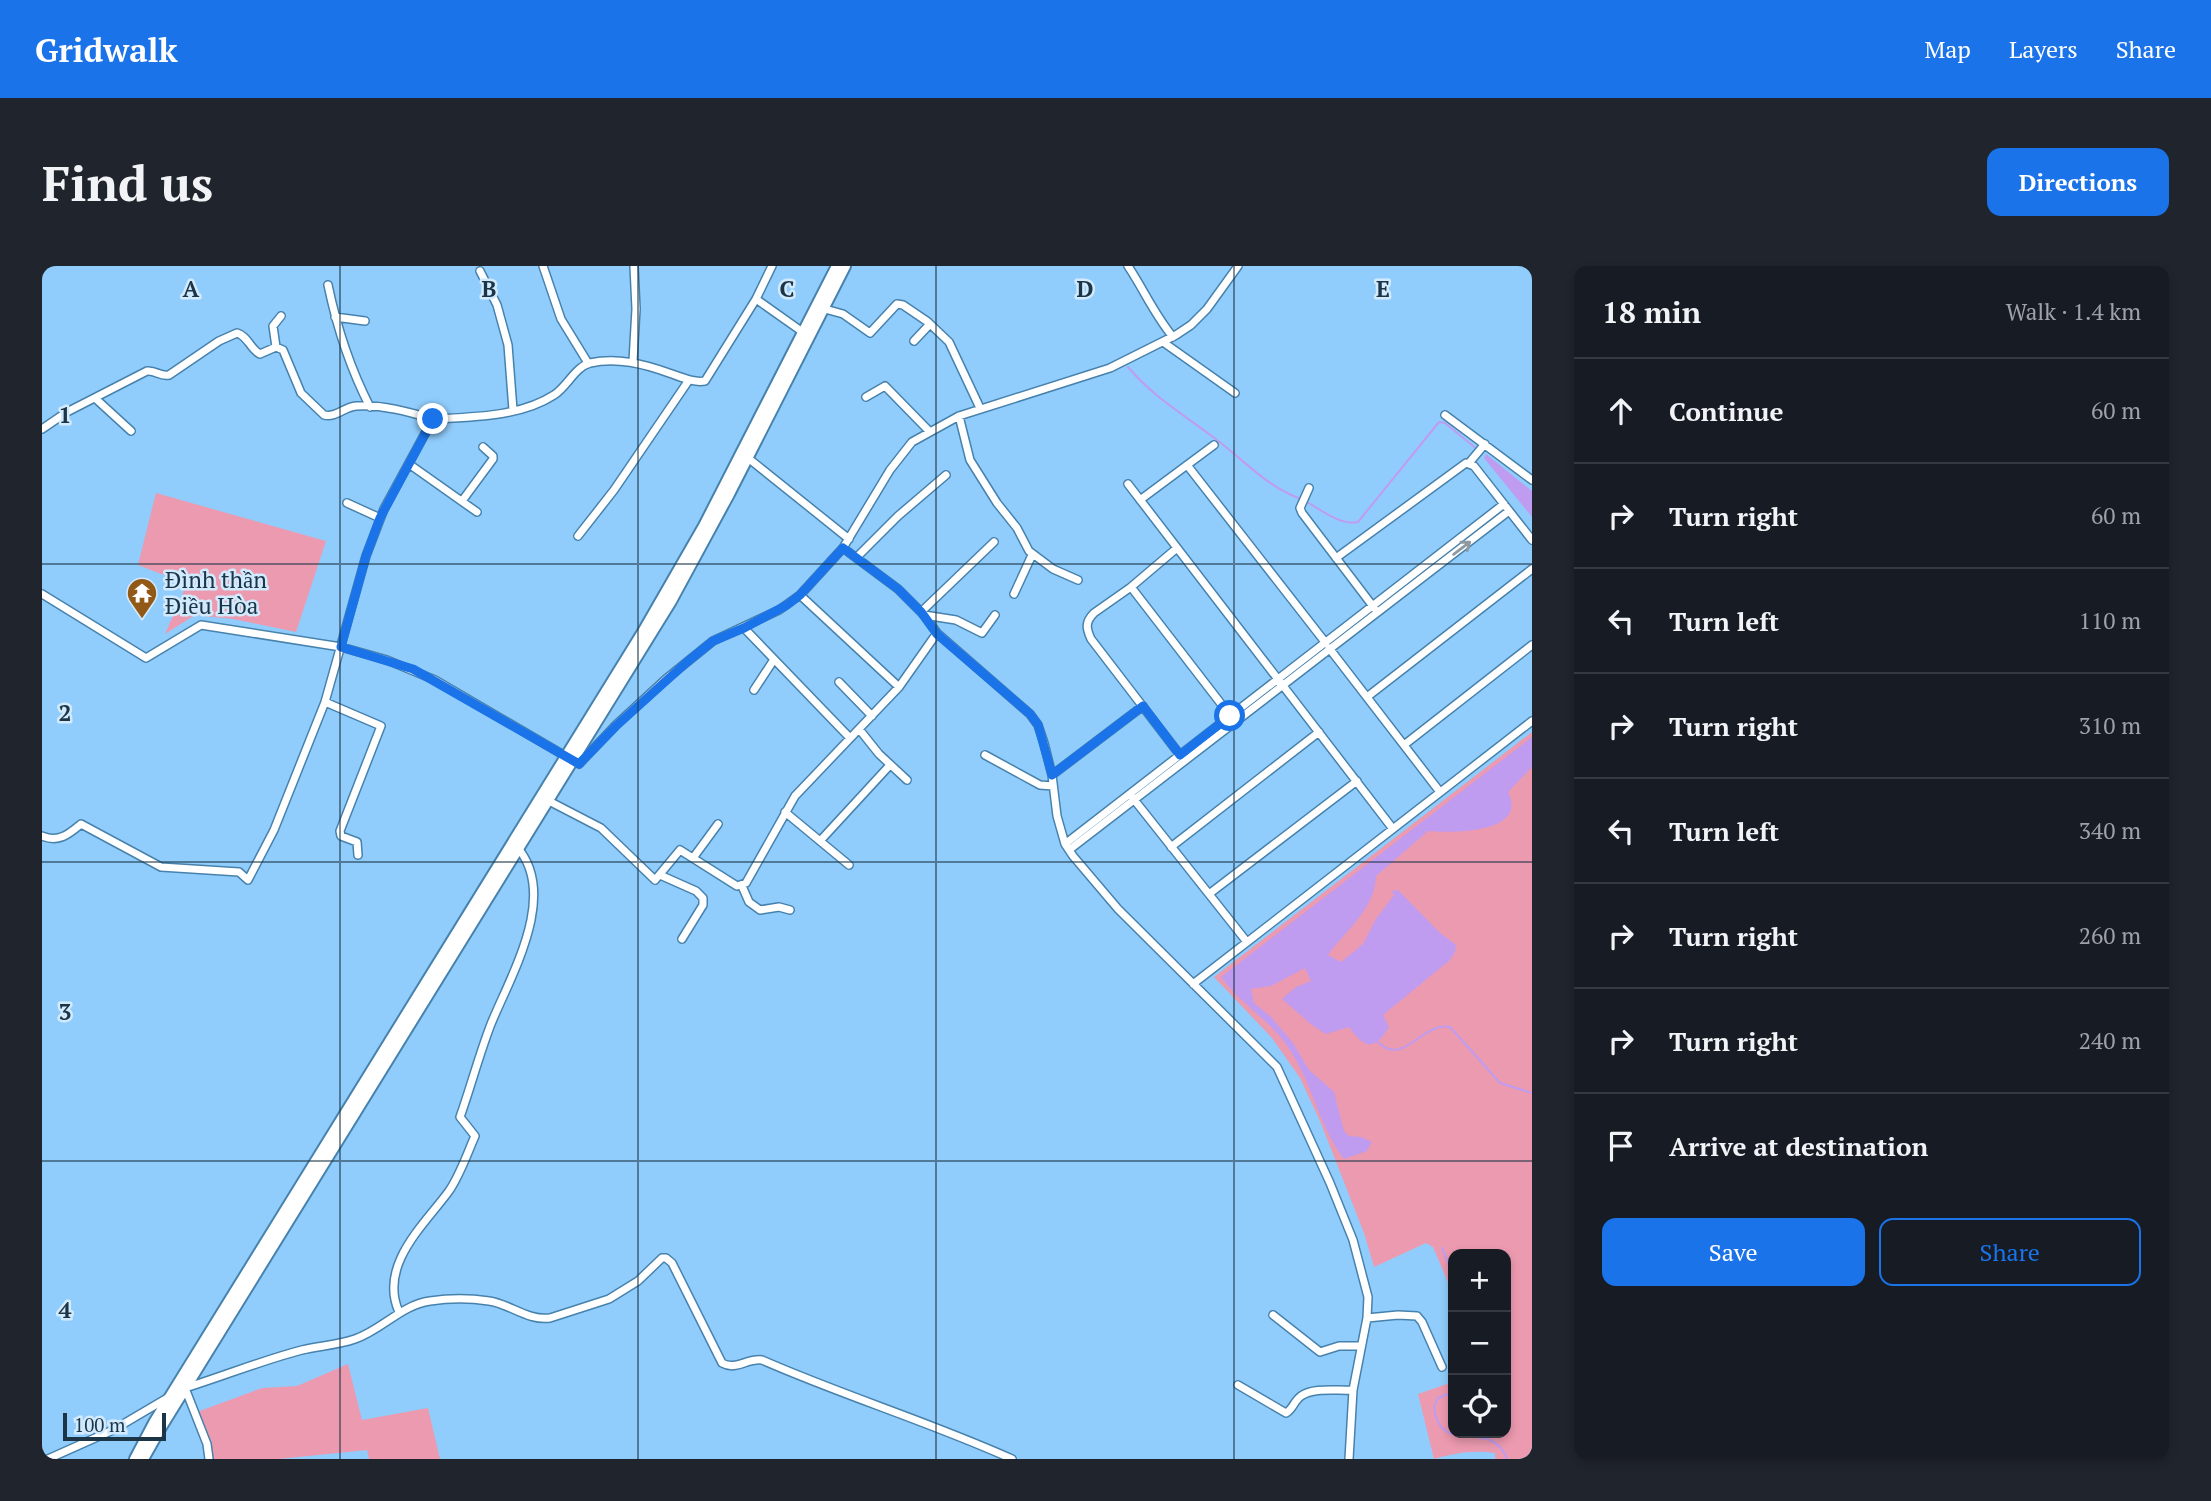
<!DOCTYPE html>
<html lang="en">
<head>
<meta charset="utf-8">
<style>
  body { margin:0; font-family:"PT Serif",serif; background:#20242c; color:#f1f3f6 }
  .controls { position:absolute; right:21px; bottom:21px; display:grid; overflow:hidden; border-radius:14px; box-shadow:0 4px 10px #0003 }
  .controls button { width:63px; height:63px; display:grid; place-items:center; padding:0; border:0; border-bottom:2px solid #363941; background:#171b24; color:#f1f3f6; font:35px sans-serif }
  .scale { position:absolute; left:21px; bottom:18px; width:103px; box-sizing:border-box; padding-left:7px; border:4px solid #1b3446; border-top:0; font-size:19px; line-height:24px; white-space:nowrap; color:#1b3446; -webkit-text-stroke:5px #d2eafd; paint-order:stroke }
  .stop { position:absolute; width:21px; height:21px; margin:-16px; border:5px solid #1a73e8; border-radius:50%; background:#fff }
  .stop.end { background:#1a73e8; border-color:#fff; box-shadow:0 2px 7px #0008 }
  .list { margin:0; padding:0; list-style:none }
  h2 { display:flex; justify-content:space-between; align-items:center; height:91px; margin:0; padding:0 28px; font-size:30px }
  h2 small { font-size:23px; font-weight:400; color:#9ea1a6 }
  .list li { display:grid; grid-template-columns:46px 1fr auto; gap:21px; align-items:center; box-sizing:border-box; height:105px; padding:0 28px; border-top:2px solid #363941 }
  .list b { display:block; font-size:26px; white-space:nowrap }
  .list em { font-size:23px; font-style:normal; color:#9ea1a6 }
  .actions { display:flex; gap:14px; padding:21px 28px }
  .actions a { flex:1; padding:16px 0; border:2px solid #1a73e8; border-radius:14px; text-align:center; font-size:24px; color:#1a73e8 }
  .actions .main { background:#1a73e8; color:#fff }
  .icon { flex:none; width:38px; height:38px; fill:none; stroke:currentColor; stroke-width:2; stroke-linecap:round; stroke-linejoin:round }
  .map { position:relative; flex:none; width:1490px; height:1193px; overflow:hidden; border-radius:14px }
  header { display:flex; align-items:center; gap:42px; box-sizing:border-box; height:98px; padding:0 35px; background:#1a73e8; color:#fff }
  header strong { font-size:33px }
  nav { display:flex; gap:38px; margin-inline-start:auto; font-size:24px }
  .intro { display:flex; align-items:center; justify-content:space-between; box-sizing:border-box; height:168px; padding:0 42px }
  h1 { margin:0; font-size:49px }
  .button { padding:18px 32px; border-radius:14px; background:#1a73e8; color:#fff; font-size:24px; font-weight:700 }
  main { display:flex; gap:42px; padding:0 42px }
  aside { flex:1; background:#171b24; border-radius:14px; box-shadow:0 4px 10px #0003 }
  .map>svg:first-child { display:block }
</style>
</head>
<body>
<header>
<strong>Gridwalk</strong>
<nav><a>Map</a><a>Layers</a><a>Share</a></nav>
</header>
<div class="intro"><h1>Find us</h1><a class="button">Directions</a></div>
<main>
<div class="map">
<svg width="1490" height="1193" viewBox="0 0 1490 1193">
  <rect width="100%" height="100%" fill="#91cdfc"/>
  <path fill="#ec9ab0" d="M114,227L284,275L254,366L191,353L153,349L123,368L145,318L96,299Z
    M1490,466V1193H1453V1187C1430,1184 1414,1187 1392,1193L1376,1128L1411,1116V1167H1464V988H1411V1028L1391,981L1384,977L1332,1001L1322,967L1278,855L1258,812L1230,772L1172,711Z
    M306,1098L320,1154L386,1142L398,1193H327L325,1184L237,1193H169L155,1146L220,1122L255,1120Z"/>
  <path fill="#bf9cf0" d="M1444,188L1490,225V251L1442,192Z
    M1490,471V501L1466,526C1487,568 1409,567 1386,565L1334,610C1333,643 1304,664 1286,689L1299,696L1321,678L1334,653L1352,629L1350,625L1356,624L1397,666L1414,679L1413,686L1408,694L1341,749L1347,761C1332,786 1322,782 1307,761L1284,768L1270,759L1240,733L1254,721L1269,715L1263,702L1229,720L1209,723L1212,737L1229,751L1251,777L1267,804L1292,826L1302,865L1307,870L1319,871L1330,876L1325,885L1302,893C1277,860 1270,816 1246,781C1228,754 1198,738 1179,711Z"/>
  <g fill="none" stroke-linecap="round" stroke-linejoin="round">
    <path stroke="#bf9cf0" stroke-width="2" d="M1086,101C1111,131 1144,150 1175,174C1203,195 1225,221 1259,233
      M1265,236C1279,244 1299,260 1316,256L1397,156L1403,157L1436,184
      M1335,775C1361,803 1380,755 1408,761L1458,817L1490,827
      M1400,982L1411,1009
      M1411,1126L1396,1132L1392,1141C1398,1193 1449,1150 1465,1193"/>
    <g stroke="#4782ad" stroke-width="10">
      <path id="minor" d="M501,0L519,53L546,97
        M1086,0C1102,24 1112,48 1131,71
        M438,5L455,39L466,79L471,144
        M286,19C295,62 308,102 328,141
        M714,33L762,67
        M783,43L801,48L828,67L855,38L861,39L886,56L907,76L938,142
        M293,51L323,55
        M872,75L888,58
        M1121,76L1193,127
        M234,81L231,60L239,50
        M591,95L594,43L592,0
        M824,131L843,120L887,165
        M54,133L89,165
        M1403,149L1490,214
        M917,150L928,194L955,237L975,262L987,285L1011,303L1036,314
        M0,163L25,146L105,105C114,104 118,111 127,109L177,75L195,67C206,70 208,83 218,88L234,81L241,84L259,127L282,149C294,152 302,141 314,140C339,138 367,146 391,153
        M706,192L807,273
        M1427,197L1443,178
        M367,198L435,246
        M1145,199L1283,376
        M1086,218L1351,563
        M1267,222L1258,242L1260,247L1333,343
        M1098,234L1172,179
        M420,235L451,193V190L441,181
        M305,237L338,252
        M536,270L572,224L647,114
        M801,282L856,323L882,349L895,367L988,448L996,459L1002,477L1010,509L1015,550L1023,578L1031,590L1076,643L1235,801L1288,917L1311,974L1326,1031L1325,1052L1311,1124L1307,1193
        M1135,282L1089,321L1190,452
        M815,291L856,250L904,209
        M1294,292L1424,197L1432,200L1490,274
        M1089,321L1052,347C1043,356 1044,362 1049,373L1138,489
        M0,328L104,392L159,359L299,381L345,394L393,414L537,498L574,459L624,413L671,375L737,344L758,329L801,282L848,204L870,176L917,150L1068,102L1134,69L1149,59L1165,43L1196,0
        M972,328L990,289
        M758,329L857,421
        M879,346L952,276
        M882,349L914,354L940,367L953,349
        M702,362L808,472
        M1287,382L1398,526
        M797,416L830,450
        M712,424L731,395
        M1325,431L1490,303
        M283,436L339,460L298,565L299,570L315,576L316,589
        M817,463L837,488L865,514
        M1362,479L1490,379
        M943,489L998,519L1011,520
        M1010,509L1101,440
        M1090,531L1205,676
        M503,533L559,562L613,614L638,584L695,620L704,617L753,530L857,421L895,367
        M743,546L807,599
        M0,570C17,577 27,568 39,558L119,601L197,606L206,614L232,564L283,436L324,290L342,243L391,153C430,151 478,151 512,129C525,121 533,101 548,97C575,91 602,98 627,107C639,111 651,117 663,115L714,33L730,0
        M778,575L848,499
        M1023,578L1462,238
        M1129,581L1277,466
        M1027,584L1467,245
        M651,592L676,558
        M618,609L654,625L661,632V639L640,673
        M700,620L707,636L718,644L737,641L748,644
        M1167,628L1315,515
        M1151,718L1490,455
        M357,1046C336,999 383,958 407,925C418,909 425,888 433,870L418,851C429,820 437,789 449,758C469,709 517,629 475,581
        M1231,1049L1278,1086L1297,1080H1318
        M1325,1052L1356,1049L1375,1050L1380,1056L1400,1101
        M1196,1119L1244,1147C1251,1143 1252,1135 1259,1130C1271,1121 1296,1125 1311,1124
        M143,1122C182,1110 221,1094 260,1084C277,1080 296,1079 313,1073C340,1064 359,1039 388,1035C407,1032 428,1032 447,1035C468,1038 486,1055 508,1052L567,1033L596,1015L620,992H624L630,997L680,1097C694,1105 705,1092 720,1094C802,1130 888,1156 970,1193
        M143,1122L165,1178L167,1193
        M6,1193L71,1164L127,1131"/>
    </g>
    <g stroke="#4782ad" stroke-width="14">
      <path id="secondary" d="M93,1193L112,1157L601,366L662,260L795,0
        M101,1193L119,1161L629,335L687,228L803,0"/>
    </g>
    <use href="#minor" stroke="#fff" stroke-width="7"/>
    <use href="#secondary" stroke="#fff" stroke-width="10"/>
  </g>
  <defs><path id="oneway-shaft" d="M-6 0H5M1.5-3L5.5 0L1.5 3" fill="none" stroke-width="1.6" stroke-linecap="round" stroke-linejoin="round" transform="scale(1.75)"/></defs>
  <use stroke="#8d9aa2" href="#oneway-shaft" transform="translate(1420 282) rotate(-37)"/>
  <g fill="none" stroke-linecap="round" stroke-linejoin="round">
    <path stroke="#1a73e8" stroke-width="9" d="M391,153L338,252L324,290L299,381L371,403L537,498L574,460L645,396L671,375L702,362L745,339L758,329L801,282L856,323L879,346L895,368L988,448L996,459L1010,509L1101,440L1138,489L1188,450"/>
  </g>
  <path fill="none" stroke="#1b3446" stroke-width="2" stroke-opacity="0.55" d="M298,0V1193M596,0V1193M894,0V1193M1192,0V1193M0,298H1490M0,596H1490M0,895H1490"/>
  <defs>
    <g id="temple-pin" transform="scale(1.575)"><path d="M0 17L-7.5 6A9.5 9.5 0 1 1 7.5 6Z" fill="#925816" stroke="#d2eafd"/><path d="M0-6L5-2H3V0L6.5 2.5H4V6H1.5V3h-3V6H-4V2.5H-6.5L-3 0V-2H-5Z" fill="#fff"/></g>
  </defs>
  <g fill-rule="evenodd">
    <use href="#temple-pin" x="100" y="327"/>
  </g>
  <g text-anchor="middle" stroke-width="5" stroke-linejoin="round" paint-order="stroke">
    <g font-size="23" fill="#1b3446" stroke="#d2eafd" text-anchor="start">
      <text x="123" y="322">Đình thần<tspan x="123" dy="26">Điều Hòa</tspan></text>
    </g>
  </g>
  <g font-size="23" text-anchor="middle" font-weight="bold" fill="#1b3446" stroke="#d2eafd" stroke-width="5" stroke-linejoin="round" paint-order="stroke">
    <text x="149" y="31">A</text>
    <text x="447" y="31">B</text>
    <text x="745" y="31">C</text>
    <text x="1043" y="31">D</text>
    <text x="1341" y="31">E</text>
    <text x="23" y="157">1</text>
    <text x="23" y="455">2</text>
    <text x="23" y="754">3</text>
    <text x="23" y="1052">4</text>
  </g>
</svg>
<div class="controls">
<button>+</button>
<button>−</button>
<button><svg class="icon" aria-label="locate" viewBox="0 0 24 24"><circle cx="12" cy="12" r="6"/><path d="M12 2v4M12 18v4M2 12h4M18 12h4"/></svg></button>
</div>
<div class="scale">100 m</div>
<div class="stop" style="left:1188px;top:450px"></div>
<div class="stop end" style="left:391px;top:153px"></div>
</div>
<aside>
<h2>18 min<small>Walk · 1.4 km</small></h2>
<ul class="list">
<li><svg class="icon" aria-label="ahead" viewBox="0 0 24 24"><path d="M12 20V5M6 11l6-6 6 6"/></svg><div><b>Continue</b></div><em>60 m</em></li>
<li><svg class="icon" aria-label="right" viewBox="0 0 24 24"><path d="M7 20v-9h11M14 6l5 5-5 5"/></svg><div><b>Turn right</b></div><em>60 m</em></li>
<li><svg class="icon" aria-label="left" viewBox="0 0 24 24"><path d="M17 20v-9H6M10 6l-5 5 5 5"/></svg><div><b>Turn left</b></div><em>110 m</em></li>
<li><svg class="icon" aria-label="right" viewBox="0 0 24 24"><path d="M7 20v-9h11M14 6l5 5-5 5"/></svg><div><b>Turn right</b></div><em>310 m</em></li>
<li><svg class="icon" aria-label="left" viewBox="0 0 24 24"><path d="M17 20v-9H6M10 6l-5 5 5 5"/></svg><div><b>Turn left</b></div><em>340 m</em></li>
<li><svg class="icon" aria-label="right" viewBox="0 0 24 24"><path d="M7 20v-9h11M14 6l5 5-5 5"/></svg><div><b>Turn right</b></div><em>260 m</em></li>
<li><svg class="icon" aria-label="right" viewBox="0 0 24 24"><path d="M7 20v-9h11M14 6l5 5-5 5"/></svg><div><b>Turn right</b></div><em>240 m</em></li>
<li><svg class="icon" aria-label="arrive" viewBox="0 0 24 24"><path d="M6 21V4h12l-3 4 3 4H6"/></svg><div><b>Arrive at destination</b></div></li>
</ul>
<div class="actions"><a class="main">Save</a><a>Share</a></div>
</aside>
</main>
</body>
</html>
